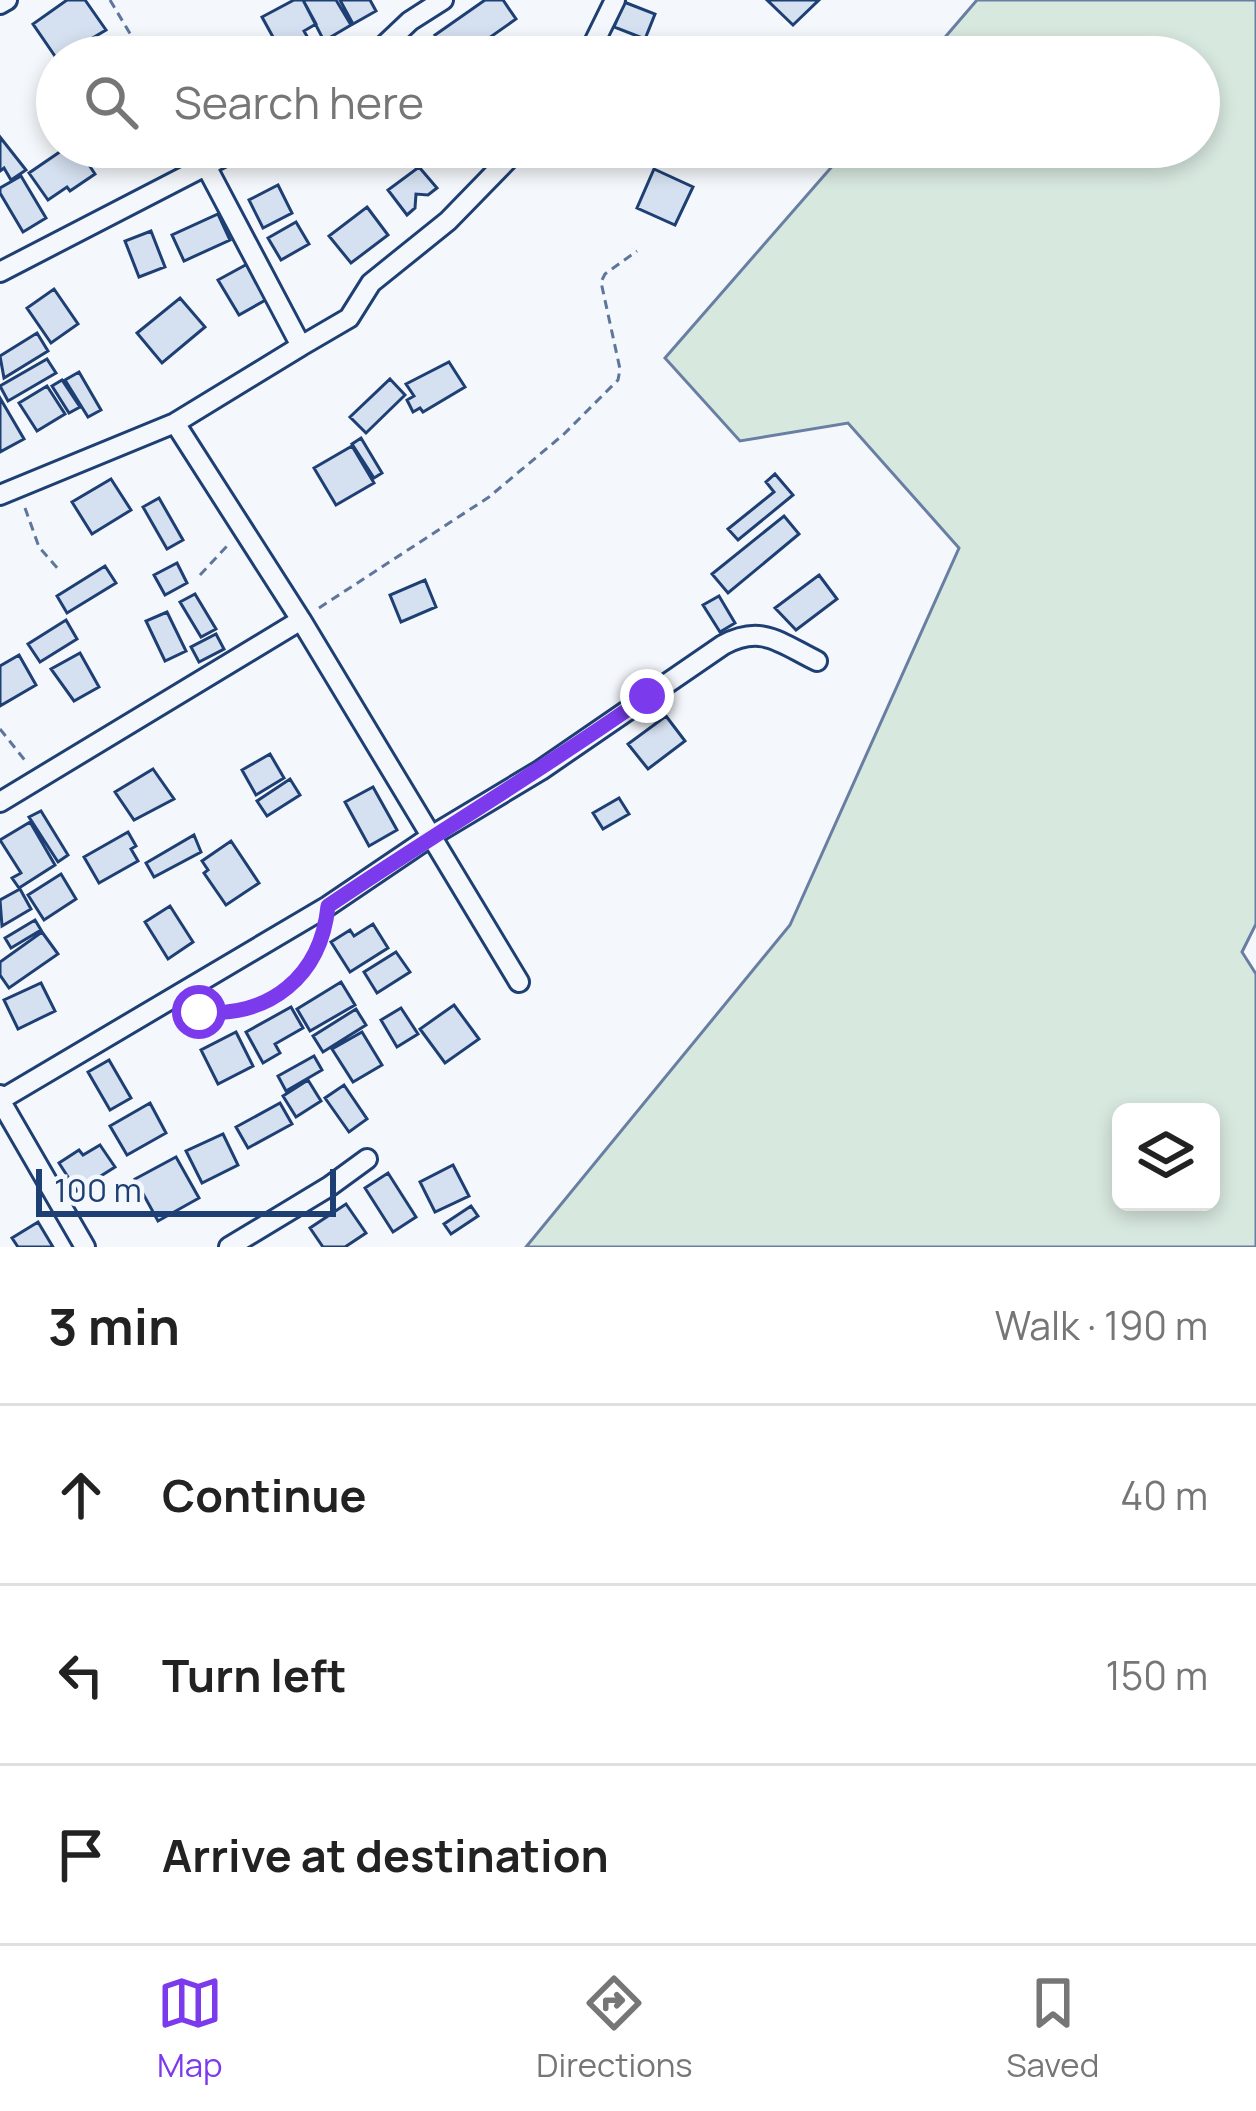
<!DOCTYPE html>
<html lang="en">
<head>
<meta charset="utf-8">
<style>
  body { margin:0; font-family:Manrope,sans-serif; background:#f6f6f6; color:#222 }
  .controls { position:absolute; right:36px; bottom:36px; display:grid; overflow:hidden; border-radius:18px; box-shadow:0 6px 18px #0003 }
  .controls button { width:108px; height:108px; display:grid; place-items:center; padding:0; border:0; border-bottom:3px solid #e0e0e0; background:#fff; color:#222; font:60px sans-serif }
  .scale { position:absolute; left:36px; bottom:30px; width:300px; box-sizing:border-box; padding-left:12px; border:6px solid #1d3f73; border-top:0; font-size:33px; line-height:42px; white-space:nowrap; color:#1d3f73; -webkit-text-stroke:9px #f4f7fb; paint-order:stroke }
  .stop { position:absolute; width:36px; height:36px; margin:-27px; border:9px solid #7c3aed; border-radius:50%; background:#fff }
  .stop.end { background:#7c3aed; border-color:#fff; box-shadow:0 3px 12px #0008 }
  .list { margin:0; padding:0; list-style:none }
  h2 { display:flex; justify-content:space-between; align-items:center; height:156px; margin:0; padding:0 48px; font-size:51px }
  h2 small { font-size:39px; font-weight:400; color:#767676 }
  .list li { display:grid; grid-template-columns:78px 1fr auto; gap:36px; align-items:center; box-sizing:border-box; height:180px; padding:0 48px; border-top:3px solid #e0e0e0 }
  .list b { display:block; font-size:45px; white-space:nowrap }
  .list em { font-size:39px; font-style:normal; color:#767676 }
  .icon { flex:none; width:66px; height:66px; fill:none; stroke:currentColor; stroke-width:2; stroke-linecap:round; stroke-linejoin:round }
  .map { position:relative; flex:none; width:1256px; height:1247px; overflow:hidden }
  .search { position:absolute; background:#fff; box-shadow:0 6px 18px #0003; left:36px; right:36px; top:36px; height:132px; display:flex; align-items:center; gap:30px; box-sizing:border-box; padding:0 42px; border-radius:66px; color:#767676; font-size:45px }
  .sheet { height:696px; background:#fff }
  nav { display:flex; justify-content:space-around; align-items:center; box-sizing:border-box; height:168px; border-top:3px solid #e0e0e0; background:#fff; font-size:33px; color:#767676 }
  nav a { display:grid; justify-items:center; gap:6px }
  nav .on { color:#7c3aed }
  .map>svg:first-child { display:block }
</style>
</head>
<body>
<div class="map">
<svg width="1256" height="1247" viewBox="0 0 1256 1247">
  <rect width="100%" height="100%" fill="#f4f7fb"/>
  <path fill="#d7e8df" stroke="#687fa3" stroke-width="3" fill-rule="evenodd" d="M977,0H1256V924L1242,952L1256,974V1247H526L790,925L959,548L848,423L740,441L665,358L849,147H1199V57H928ZM1121,1112H1211V1202H1121Z"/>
  <path fill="#d5e0f0" stroke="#1d3f73" stroke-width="3" d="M67,0H85L106,30L57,59L33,24Z
    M294,0H303L316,24L304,31L313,47L309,49L314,57H284L262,17Z
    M303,0H336L351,25L324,41Z
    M340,0H370L376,11L353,24Z
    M485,0H503L516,19L462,57H455L435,35Z
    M767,0H819L793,25Z
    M624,2L655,14L645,39L614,27Z
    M0,137L26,170L11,180L4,168L0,171Z
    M67,147H77L95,174L70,191L67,187L48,200L29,173Z
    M419,167L437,188L428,195L416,194L415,208L407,215L388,190Z
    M654,169L693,187L675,225L637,208Z
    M21,176L46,218L23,232L0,193V188Z
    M278,185L292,213L263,228L249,200Z
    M367,207L388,235L351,263L329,236Z
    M218,214L230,240L184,261L172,235Z
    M296,222L309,244L281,260L268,238Z
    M151,231L165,267L139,277L125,241Z
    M251,262L271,297L239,315L218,280Z
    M54,289L78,324L51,343L27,308Z
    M180,298L205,327L162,363L137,333Z
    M37,333L48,351L4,378L0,356Z
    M47,359L56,373L8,401L0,386Z
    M449,362L465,387L423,412L420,408L413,412L407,400L414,396L406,384Z
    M79,372L101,410L88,417L65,380Z
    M390,379L405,395L366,433L350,417Z
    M62,380L80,407L69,413L52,386Z
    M47,386L65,414L37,431L19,403Z
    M0,398L24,439L0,452Z
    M361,438L382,473L374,478L352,444Z
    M352,446L374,483L336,505L314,468Z
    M775,474L793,495L738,540L728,529L774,492L766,482Z
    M111,479L131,510L92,534L72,502Z
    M159,498L183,540L167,549L143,507Z
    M784,516L799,534L728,593L712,574Z
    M177,563L187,583L165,595L154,575Z
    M105,566L116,583L67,613L57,596Z
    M819,575L837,599L796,630L775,608Z
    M425,580L436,607L401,622L390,595Z
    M195,594L216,629L201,637L180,602Z
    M719,596L735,623L720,632L703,605Z
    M167,612L186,651L165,661L146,621Z
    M66,620L77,639L40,662L28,644Z
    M216,634L224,649L199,662L191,647Z
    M80,653L99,687L74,701L51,669Z
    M19,655L36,685L0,706V666Z
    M666,716L685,741L648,769L628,744Z
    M270,754L284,778L256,795L242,770Z
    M153,769L174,799L134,820L115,792Z
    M290,779L300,795L267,816L257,801Z
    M373,787L397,830L369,846L345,802Z
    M619,798L629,814L603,829L593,813Z
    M41,811L68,855L58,862L29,817Z
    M30,822L55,865L19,888L12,878L21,873L0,840Z
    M128,832L136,846L131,849L138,861L99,883L84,857Z
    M194,835L201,852L154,877L146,863Z
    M231,841L259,883L226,905L204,873L208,870L202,861Z
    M61,874L76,899L44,920L28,895Z
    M20,889L31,909L2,926L0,900Z
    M170,906L193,942L168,959L145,922Z
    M35,920L41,930L11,948L5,938Z
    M373,924L388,948L350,972L331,942L350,930L354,936Z
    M42,932L58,954L9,988L0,975V962Z
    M396,952L410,972L377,993L364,972Z
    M341,982L355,1005L310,1031L297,1009Z
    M41,983L55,1011L18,1029L4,1000Z
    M454,1005L479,1039L445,1063L420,1029Z
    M291,1007L303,1028L275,1044L280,1053L263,1063L246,1032Z
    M401,1008L418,1034L397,1047L381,1020Z
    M356,1009L366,1025L323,1052L313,1036Z
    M236,1032L253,1066L218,1084L201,1050Z
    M362,1032L382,1065L353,1082L332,1049Z
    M314,1056L322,1070L286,1091L278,1076Z
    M109,1060L131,1098L110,1110L88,1072Z
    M308,1080L321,1101L296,1117L283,1096Z
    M344,1085L367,1119L349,1132L325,1098Z
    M150,1103L166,1133L127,1155L110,1126Z
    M280,1103L292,1124L248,1148L236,1127Z
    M223,1134L238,1165L202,1183L186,1151Z
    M100,1145L115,1167L77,1191L59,1163L79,1150L83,1155Z
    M176,1157L199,1198L158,1221L135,1179Z
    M453,1165L469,1196L435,1212L420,1182Z
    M388,1173L416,1217L393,1232L365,1188Z
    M346,1204L366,1233L345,1247H323L310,1228Z
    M471,1206L478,1216L451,1234L444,1224Z
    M38,1222L53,1247H18L12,1238Z"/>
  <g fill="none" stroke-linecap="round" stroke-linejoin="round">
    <g stroke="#1d3f73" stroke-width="24">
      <path id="minor" d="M0,4L7,0
        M372,57L410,21L443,0
        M587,57L615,0
        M0,272L242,147
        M301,346L349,318L371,283L448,221L520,147
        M0,495L175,423L301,346L205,164
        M301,620L519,982
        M0,802L301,620L175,423
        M0,1095L2,1099L328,906L433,835L541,770L723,645C762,624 780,643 817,661
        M0,1100L85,1247
        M229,1247L330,1186L367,1159"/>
    </g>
    <path stroke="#5e769c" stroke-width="3" stroke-dasharray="9 6" stroke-linecap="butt" d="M110,0L144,57
      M25,508L39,547L59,570
      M200,575L227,546
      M319,608L489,497L564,434L618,380L620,369L601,282L605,274L637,251
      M0,729L27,763
      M195,1010C247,1024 316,983 325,929"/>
    <use href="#minor" stroke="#f4f7fb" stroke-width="18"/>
  </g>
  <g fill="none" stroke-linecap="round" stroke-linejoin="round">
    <path stroke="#7c3aed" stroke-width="15" d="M199,1012C270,1018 321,976 328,906C434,834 543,770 647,696"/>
  </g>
</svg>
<div class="controls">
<button><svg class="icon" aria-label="layers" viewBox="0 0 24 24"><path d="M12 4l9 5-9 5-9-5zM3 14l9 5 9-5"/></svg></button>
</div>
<div class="scale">100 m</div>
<div class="stop" style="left:199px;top:1012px"></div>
<div class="stop end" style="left:647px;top:696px"></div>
<div class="search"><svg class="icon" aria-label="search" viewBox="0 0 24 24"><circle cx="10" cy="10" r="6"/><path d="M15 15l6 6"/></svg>Search here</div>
</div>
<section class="sheet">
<h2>3 min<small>Walk · 190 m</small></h2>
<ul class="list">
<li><svg class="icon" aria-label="ahead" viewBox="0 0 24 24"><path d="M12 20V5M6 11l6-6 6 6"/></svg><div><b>Continue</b></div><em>40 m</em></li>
<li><svg class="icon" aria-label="left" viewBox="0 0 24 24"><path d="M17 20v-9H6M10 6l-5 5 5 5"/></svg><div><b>Turn left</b></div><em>150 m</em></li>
<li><svg class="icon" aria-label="arrive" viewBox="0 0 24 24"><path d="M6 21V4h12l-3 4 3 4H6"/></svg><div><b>Arrive at destination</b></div></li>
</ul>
</section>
<nav>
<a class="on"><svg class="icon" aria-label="map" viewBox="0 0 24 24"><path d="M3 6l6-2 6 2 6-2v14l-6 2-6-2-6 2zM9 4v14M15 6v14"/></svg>Map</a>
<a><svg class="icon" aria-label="directions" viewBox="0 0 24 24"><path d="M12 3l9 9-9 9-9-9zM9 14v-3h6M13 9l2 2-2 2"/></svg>Directions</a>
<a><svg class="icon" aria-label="saved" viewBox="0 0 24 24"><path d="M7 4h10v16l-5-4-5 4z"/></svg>Saved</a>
</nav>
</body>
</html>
